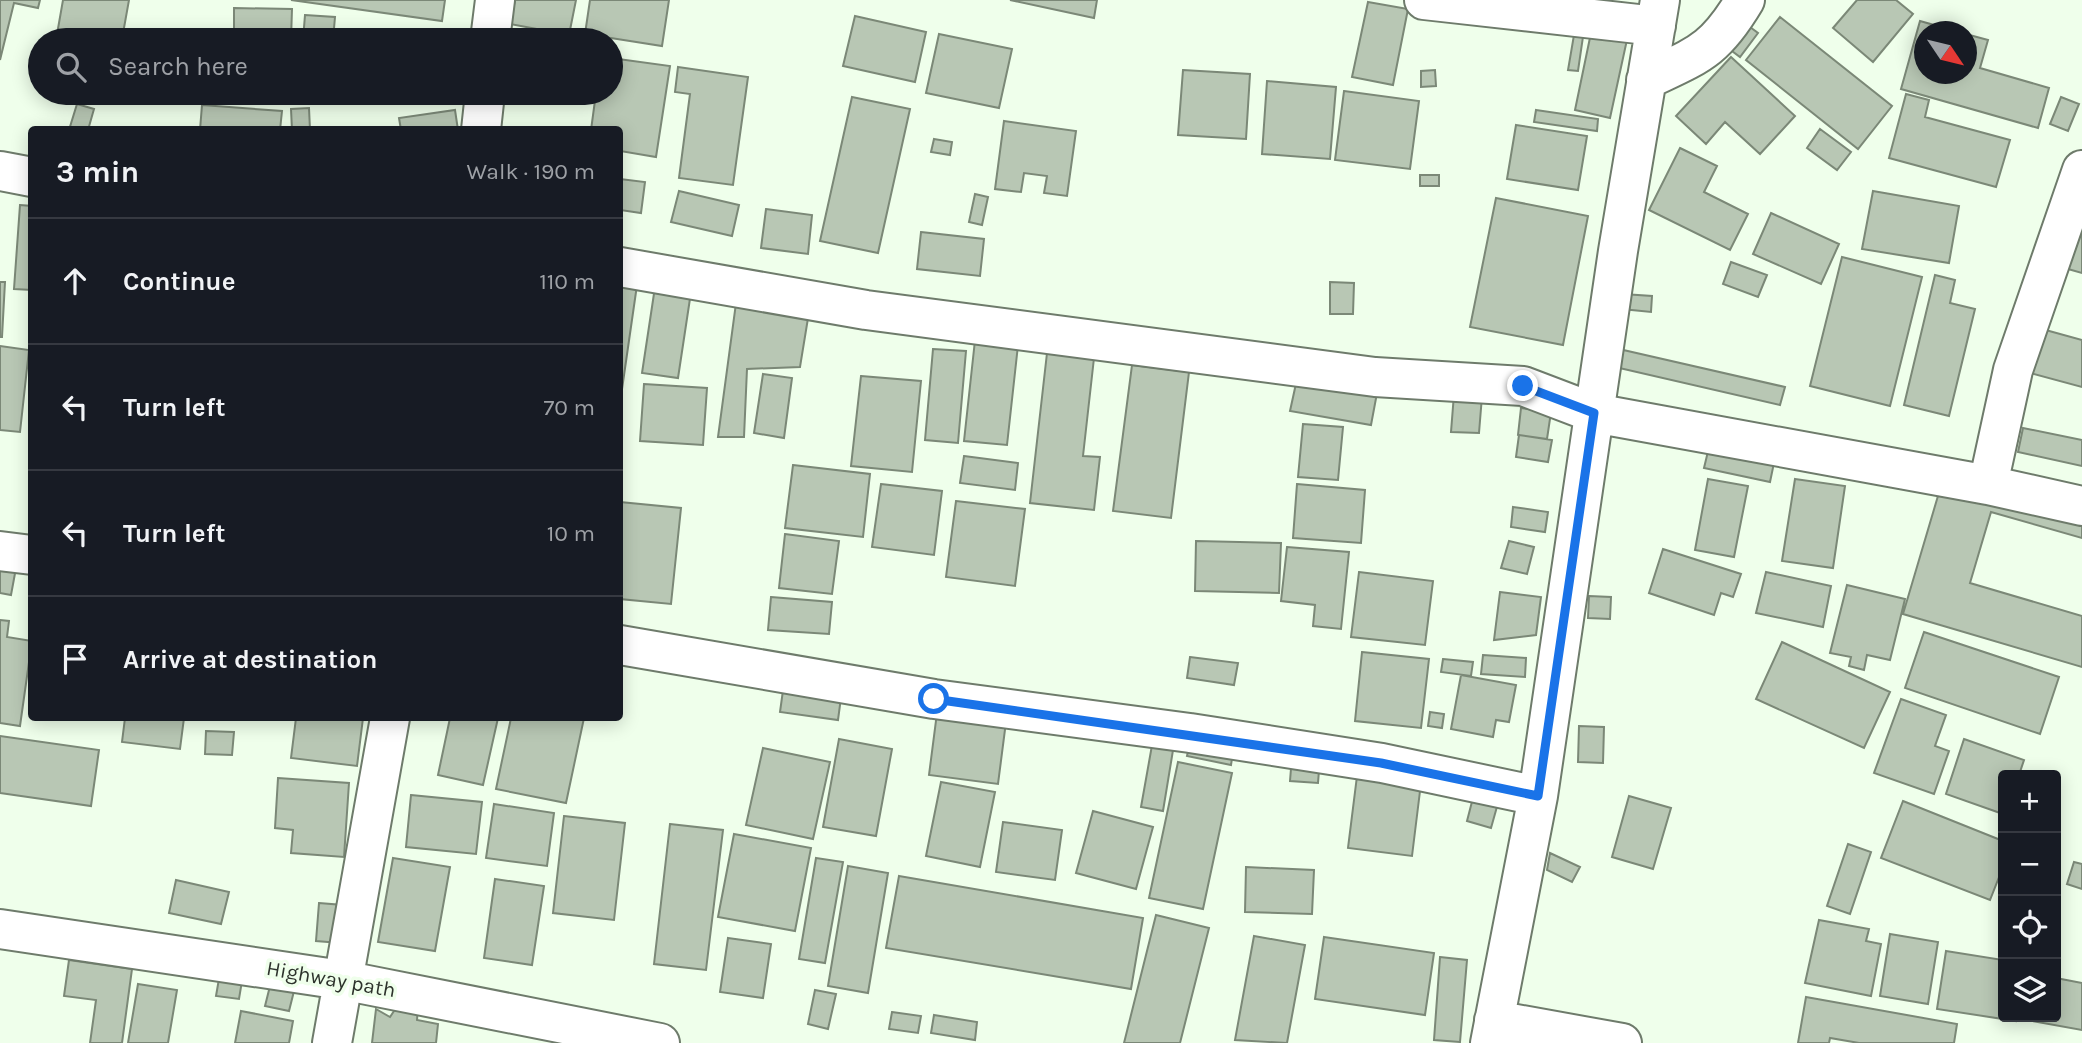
<!DOCTYPE html>
<html lang="en">
<head>
<meta charset="utf-8">
<style>
  body { margin:0; font-family:Karla,sans-serif; background:#242831; color:#f1f3f6 }
  .controls { position:absolute; right:21px; bottom:21px; display:grid; overflow:hidden; border-radius:7px; box-shadow:0 4px 18px #0003 }
  .controls button { width:63px; height:63px; display:grid; place-items:center; padding:0; border:0; border-bottom:2px solid #363941; background:#171b24; color:#f1f3f6; font:35px sans-serif }
  .compass { position:absolute; left:1914px; top:21px; width:63px; height:63px; border-radius:50%; background:#171b24; box-shadow:0 4px 18px #0003; rotate:125deg }
  .stop { position:absolute; width:21px; height:21px; margin:-16px; border:5px solid #1a73e8; border-radius:50%; background:#fff }
  .stop.end { background:#1a73e8; border-color:#fff; box-shadow:0 2px 7px #0008 }
  .list { margin:0; padding:0; list-style:none }
  h2 { display:flex; justify-content:space-between; align-items:center; height:91px; margin:0; padding:0 28px; font-size:30px }
  h2 small { font-size:23px; font-weight:400; color:#9ea1a6 }
  .list li { display:grid; grid-template-columns:46px 1fr auto; gap:21px; align-items:center; box-sizing:border-box; height:126px; padding:0 28px; border-top:2px solid #363941 }
  .list b { display:block; font-size:26px; white-space:nowrap }
  .list em { font-size:23px; font-style:normal; color:#9ea1a6 }
  .icon { flex:none; width:38px; height:38px; fill:none; stroke:currentColor; stroke-width:2; stroke-linecap:round; stroke-linejoin:round }
  .map { position:relative; flex:none; width:2082px; height:1043px; overflow:hidden }
  .search { position:absolute; background:#171b24; box-shadow:0 4px 18px #0003; left:28px; top:28px; width:595px; height:77px; display:flex; align-items:center; gap:18px; box-sizing:border-box; padding:0 24px; border-radius:38px; color:#9ea1a6; font-size:26px }
  .panel { position:absolute; background:#171b24; box-shadow:0 4px 18px #0003; left:28px; top:126px; width:595px; height:595px; border-radius:7px }
  .map>svg:first-child { display:block }
</style>
</head>
<body>
<div class="map">
<svg width="2082" height="1043" viewBox="0 0 2082 1043">
  <rect width="100%" height="100%" fill="#efffeb"/>
  <path fill="#b8c7b4" stroke="#7b8877" stroke-width="2" d="M0,0H40L38,8L14,3L0,60Z
    M63,0H129L122,39L86,33L84,40H56Z
    M291,0H445L442,21Z
    M515,0H576L569,35L510,24Z
    M590,0H669L662,46L585,34Z
    M1010,0H1097L1094,18Z
    M1857,0H1896L1913,14L1873,62L1833,28Z
    M1368,2L1408,9L1393,85L1352,77Z
    M234,8L292,9L291,40H234Z
    M305,15L335,17L333,40H303Z
    M855,16L926,32L915,82L843,66Z
    M1780,17L1892,106L1858,149L1746,60Z
    M1920,21L1959,32H1924V74H1966V34L1988,40L1980,68L2049,88L2038,128L1901,89Z
    M1750,27L1758,33L1740,57L1732,51Z
    M1592,28L1628,35L1610,118L1575,110Z
    M1575,29L1584,30L1578,71L1568,70Z
    M939,34L1012,49L999,108L926,93Z
    M1731,57L1795,116L1760,154L1725,122L1706,144L1676,116Z
    M611,58L670,66L656,157L620,151V130H591L596,93H611Z
    M678,67L748,77L733,185L679,178L690,94L675,92Z
    M1183,70L1250,74L1246,139L1178,135Z
    M1435,70L1436,86L1421,87V71Z
    M1267,81L1336,87L1330,159L1262,154Z
    M1344,91L1419,101L1410,169L1335,160Z
    M210,93H246V100L210,99Z
    M518,93H587L586,100Z
    M1906,94L1929,100L1925,117L2010,140L1996,187L1889,158Z
    M852,97L910,109L878,253L820,241Z
    M2061,97L2079,104L2068,131L2050,124Z
    M77,104L94,109L88,130H69Z
    M202,105L282,111L280,130H200Z
    M309,108L310,130H292L291,109Z
    M455,110L458,130H401L399,118Z
    M1536,110L1598,119L1597,131L1534,122Z
    M1004,121L1076,131L1067,196L1044,193L1047,176L1024,173L1021,192L995,189Z
    M1516,125L1587,136L1578,190L1507,179Z
    M1820,129L1851,152L1837,170L1807,148Z
    M934,139L952,142L950,155L931,152Z
    M1680,148L1717,166L1704,192L1748,214L1730,250L1649,210Z
    M1420,175H1439V186H1420Z
    M620,179L645,182L641,213L620,210Z
    M679,191L739,205L732,236L671,222Z
    M1873,191L1959,206L1949,263L1862,249Z
    M975,194L988,197L982,225L969,222Z
    M1496,198L1588,216L1563,345L1470,327Z
    M20,205L32,206V290L14,289Z
    M766,209L812,215L808,254L761,248Z
    M1771,213L1839,244L1821,284L1753,254Z
    M2078,230L2082,231V273L2068,269Z
    M921,232L984,239L980,276L917,269Z
    M1842,257L1922,277L1890,406L1810,386Z
    M1731,262L1767,275L1758,297L1723,284Z
    M1935,275L1955,280L1950,303L1975,309L1949,416L1904,405Z
    M0,282H5L2,337H0Z
    M1330,282L1354,283L1353,314H1330Z
    M620,283L637,285L620,403Z
    M655,287L691,292L678,378L642,373Z
    M1623,294L1652,296L1651,312L1622,309Z
    M736,303L809,312L800,367L747,369L744,437H718Z
    M2042,329L2082,340V387L2030,373Z
    M976,331L1019,336L1007,445L964,441Z
    M0,346L29,350L20,432L0,430Z
    M933,349L966,351L958,443L925,440Z
    M1619,349L1785,387L1780,405L1615,367Z
    M1047,353L1094,358L1083,456L1100,457L1094,510L1030,503Z
    M1132,365L1189,372L1171,518L1113,511Z
    M763,374L792,378L784,438L754,433Z
    M861,376L921,381L912,472L851,466Z
    M1297,379L1377,393L1371,425L1290,411Z
    M644,384L707,388L703,445L640,441Z
    M1454,394L1482,396L1479,433L1451,432Z
    M1521,408L1551,412L1547,439L1518,435Z
    M1303,424L1343,427L1338,480L1298,477Z
    M2023,428L2082,440V466L2018,452Z
    M1519,435L1552,440L1548,462L1516,457Z
    M1710,443L1775,458L1770,482L1704,468Z
    M964,456L1018,463L1015,490L960,483Z
    M793,465L870,474L863,537L785,528Z
    M1708,479L1748,486L1734,557L1695,550Z
    M1795,479L1845,486L1833,568L1782,561Z
    M1943,479L2082,520V538L1991,512L1970,583L2082,616V667L1903,614Z
    M881,484L942,491L934,555L872,547Z
    M1297,484L1365,490L1361,543L1293,538Z
    M956,501L1025,509L1015,586L946,577Z
    M620,502L681,508L671,604L620,599Z
    M1513,507L1548,512L1545,532L1511,527Z
    M785,534L839,541L832,594L779,588Z
    M1196,541L1281,543L1279,593L1195,591Z
    M1509,541L1534,547L1527,574L1501,568Z
    M1287,547L1349,552L1341,629L1313,626L1315,605L1281,601Z
    M1663,549L1741,574L1733,597L1721,593L1714,615L1649,593Z
    M0,565L16,568L11,595L0,593Z
    M1359,572L1433,581L1425,645L1351,637Z
    M1766,572L1831,586L1823,627L1756,613Z
    M1847,585L1905,599L1890,660L1867,655L1864,670L1849,666L1851,657L1830,653Z
    M1500,592L1541,597L1536,635L1494,640Z
    M1589,596L1611,597L1610,619L1588,618Z
    M771,597L832,602L829,634L768,630Z
    M0,620L9,621L7,637L32,641L20,726L0,723Z
    M1924,632L2059,677L2040,734L1905,688Z
    M1782,642L1890,692L1864,748L1756,699Z
    M1362,652L1429,659L1421,728L1355,721Z
    M1483,655L1526,658L1525,677L1481,674Z
    M1190,657L1238,663L1234,685L1187,678Z
    M1443,659L1473,662L1471,676L1441,672Z
    M1461,675L1516,685L1509,722L1496,720L1493,737L1451,729Z
    M784,683L842,690L838,720L780,712Z
    M1901,699L1946,715L1935,746L1949,751L1934,794L1874,773Z
    M938,705L1007,714L998,784L929,775Z
    M1430,712L1444,714L1442,728L1428,726Z
    M125,718H184L180,749L122,742Z
    M296,718H363L357,766L291,758Z
    M450,718H498L483,785L438,775Z
    M511,718H584L566,803L496,789Z
    M1579,726L1604,727L1603,763L1578,762Z
    M206,731L234,732L232,755L205,754Z
    M1154,734L1175,738L1163,811L1141,807Z
    M0,736L99,750L91,806L0,793Z
    M1191,738L1234,746L1231,765L1187,756Z
    M839,739L892,749L876,836L823,827Z
    M1964,739L2024,760L2019,775H2003V814L1946,794Z
    M763,748L830,762L813,839L746,825Z
    M1292,756L1320,758L1318,783L1290,781Z
    M1178,762L1232,773L1203,909L1149,898Z
    M1357,776L1421,783L1412,856L1348,848Z
    M278,778L349,783L344,857L291,853L293,830L275,828Z
    M941,782L995,792L980,867L926,856Z
    M1475,790L1500,796L1491,828L1467,821Z
    M411,795L482,802L476,854L406,847Z
    M1629,796L1671,808L1653,869L1612,857Z
    M1903,801L2003,841V867L1990,900L1881,858Z
    M494,804L554,813L547,866L486,858Z
    M1093,811L1153,827L1136,889L1076,873Z
    M564,816L625,823L614,920L553,913Z
    M1003,822L1062,830L1055,880L996,872Z
    M670,824L723,830L706,970L654,964Z
    M734,834L811,848L795,931L718,917Z
    M1848,844L1871,852L1850,914L1827,906Z
    M1550,853L1580,867L1572,882L1547,870Z
    M393,858L450,867L435,951L378,942Z
    M816,858L843,862L825,963L799,959Z
    M2074,862L2082,864V889L2067,884Z
    M848,866L888,873L868,993L828,986Z
    M1246,867L1314,870L1312,914L1245,912Z
    M899,876L1143,918L1131,989L886,948Z
    M495,879L544,886L532,965L484,958Z
    M176,880L229,892L221,924L169,913Z
    M319,903L343,905L340,943L316,941Z
    M1156,915L1209,928L1180,1043H1124Z
    M1819,920L1869,929L1866,941L1881,944L1871,996L1805,983Z
    M1890,934L1938,942L1928,1004L1880,996Z
    M1254,936L1305,945L1287,1043L1235,1040Z
    M1324,937L1434,953L1425,1015L1315,999Z
    M728,938L771,944L763,998L720,992Z
    M1946,951L2003,960V1017H2017L2016,1021L1937,1009Z
    M1440,957L1467,960L1460,1042L1434,1040Z
    M69,960L132,969L122,1043H90L96,1000L64,996Z
    M220,973L243,975L239,999L216,996Z
    M272,978L296,983L289,1011L265,1006Z
    M2056,978L2082,983V1030L2027,1020L2028,1017H2056Z
    M138,984L177,990L168,1043H128Z
    M815,990L836,994L828,1029L808,1024Z
    M1806,997L1957,1024L1954,1043H1859L1830,1038L1829,1043H1798Z
    M398,1005L418,1007L417,1020L438,1024L436,1043H372L376,1009L390,1017Z
    M241,1011L293,1021L289,1043H235Z
    M892,1012L921,1016L918,1033L889,1029Z
    M934,1015L977,1022L975,1040L931,1033Z"/>
  <g fill="none" stroke-linecap="round" stroke-linejoin="round">
    <g stroke="#6e7b6b" stroke-width="42">
      <path id="minor" d="M1424,0L1656,26
        M490,40L495,0
        M1646,80C1698,55 1714,52 1745,0
        M481,130L485,93
        M0,171L32,177
        M620,267L866,310L1375,377L1523,386L1594,413L1988,485L2082,506
        M1988,485L2013,370L2082,170
        M0,551L32,555
        M620,645L934,699L1190,733L1382,763L1538,796
        M0,929L342,980L660,1043
        M1494,1020L1622,1043
        M332,1043L390,718
        M1490,1043L1538,796L1618,251L1660,0"/>
    </g>
    <use href="#minor" stroke="#fff" stroke-width="38"/>
  </g>
  <g fill="none" stroke-linecap="round" stroke-linejoin="round">
    <path stroke="#1a73e8" stroke-width="9" d="M934,699L1381,763L1538,796L1594,413L1523,386"/>
  </g>
  <g text-anchor="middle" stroke-width="7" stroke-linejoin="round" paint-order="stroke">
    <g font-size="21" fill="#2d332c" stroke="#efffeb">
      <text transform="translate(331 979) rotate(10)" y="7">Highway path</text>
    </g>
  </g>
</svg>
<div class="controls">
<button>+</button>
<button>−</button>
<button><svg class="icon" aria-label="locate" viewBox="0 0 24 24"><circle cx="12" cy="12" r="6"/><path d="M12 2v4M12 18v4M2 12h4M18 12h4"/></svg></button>
<button><svg class="icon" aria-label="layers" viewBox="0 0 24 24"><path d="M12 4l9 5-9 5-9-5zM3 14l9 5 9-5"/></svg></button>
</div>
<svg class="compass" viewBox="-18 -18 36 36"><path d="M0-13l5 13h-10z" fill="#e53935"/><path d="M0 13l5-13h-10z" fill="#9ea1a6"/></svg>
<div class="stop" style="left:934px;top:699px"></div>
<div class="stop end" style="left:1523px;top:386px"></div>
<div class="search"><svg class="icon" aria-label="search" viewBox="0 0 24 24"><circle cx="10" cy="10" r="6"/><path d="M15 15l6 6"/></svg>Search here</div>
<section class="panel">
<h2>3 min<small>Walk · 190 m</small></h2>
<ul class="list">
<li><svg class="icon" aria-label="ahead" viewBox="0 0 24 24"><path d="M12 20V5M6 11l6-6 6 6"/></svg><div><b>Continue</b></div><em>110 m</em></li>
<li><svg class="icon" aria-label="left" viewBox="0 0 24 24"><path d="M17 20v-9H6M10 6l-5 5 5 5"/></svg><div><b>Turn left</b></div><em>70 m</em></li>
<li><svg class="icon" aria-label="left" viewBox="0 0 24 24"><path d="M17 20v-9H6M10 6l-5 5 5 5"/></svg><div><b>Turn left</b></div><em>10 m</em></li>
<li><svg class="icon" aria-label="arrive" viewBox="0 0 24 24"><path d="M6 21V4h12l-3 4 3 4H6"/></svg><div><b>Arrive at destination</b></div></li>
</ul>
</section>
</div>
</body>
</html>
